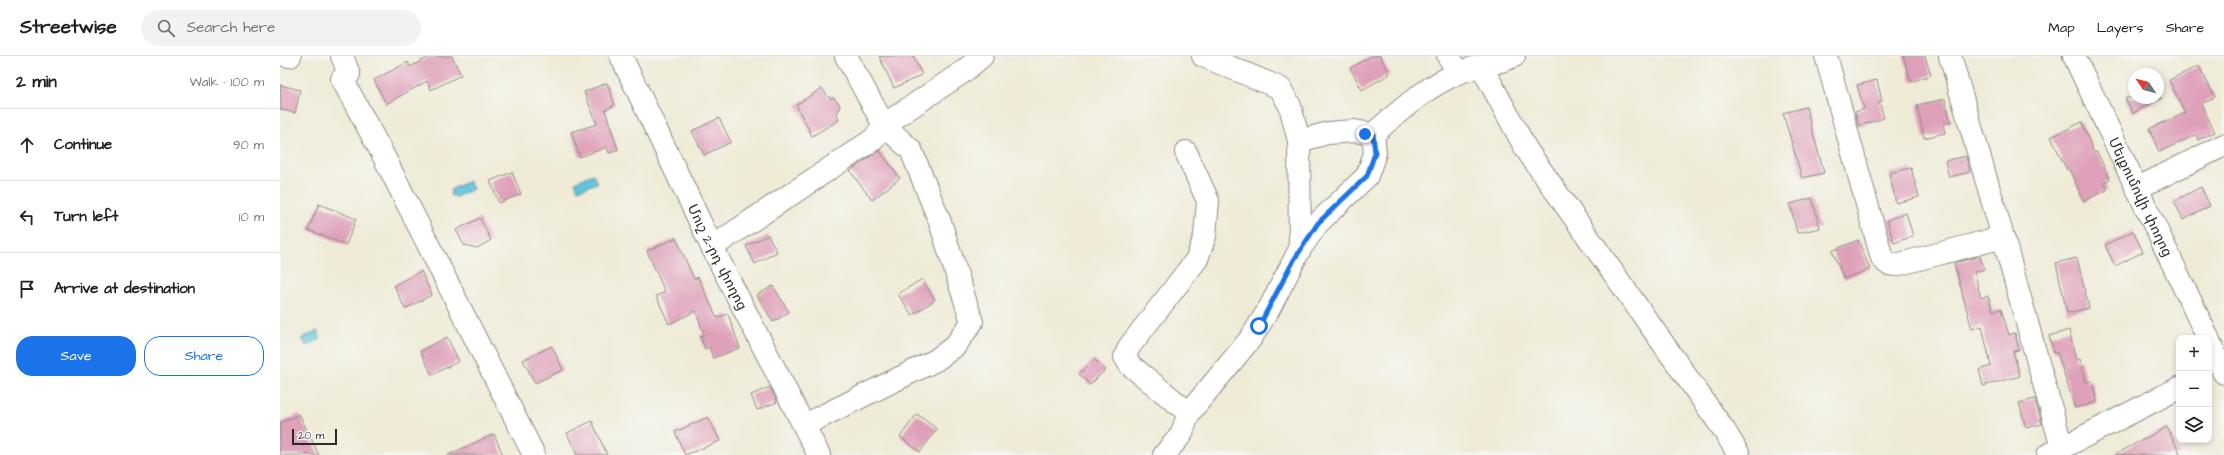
<!DOCTYPE html>
<html lang="en">
<head>
<meta charset="utf-8">
<style>
  body { margin:0; font-family:"Architects Daughter","Noto Sans Armenian",sans-serif; background:#f2f2f2; color:#202124 }
  .controls { position:absolute; right:12px; bottom:12px; display:grid; overflow:hidden; border-radius:8px; box-shadow:0 2px 6px #0003 }
  .controls button { width:36px; height:36px; display:grid; place-items:center; padding:0; border:0; border-bottom:1px solid #e0e0e0; background:#fff; color:#202124; font:20px sans-serif }
  .compass { position:absolute; left:1848px; top:12px; width:36px; height:36px; border-radius:50%; background:#fff; box-shadow:0 2px 6px #0003; rotate:305deg }
  .scale { position:absolute; left:12px; bottom:10px; width:45px; box-sizing:border-box; padding-left:4px; border:2px solid #2b2b2b; border-top:0; font-size:11px; line-height:14px; white-space:nowrap; color:#2b2b2b; -webkit-text-stroke:3px #f6f6f2; paint-order:stroke }
  .stop { position:absolute; width:12px; height:12px; margin:-9px; border:3px solid #1a73e8; border-radius:50%; background:#fff }
  .stop.end { background:#1a73e8; border-color:#fff; box-shadow:0 1px 4px #0008 }
  .list { margin:0; padding:0; list-style:none }
  h2 { display:flex; justify-content:space-between; align-items:center; height:52px; margin:0; padding:0 16px; font-size:17px }
  h2 small { font-size:13px; font-weight:400; color:#757577 }
  .list li { display:grid; grid-template-columns:26px 1fr auto; gap:12px; align-items:center; box-sizing:border-box; height:72px; padding:0 16px; border-top:1px solid #e0e0e0 }
  .list b { display:block; font-size:15px; white-space:nowrap }
  .list em { font-size:13px; font-style:normal; color:#757577 }
  .actions { display:flex; gap:8px; padding:12px 16px }
  .actions a { flex:1; padding:9px 0; border:1px solid #1a73e8; border-radius:16px; text-align:center; font-size:14px; color:#1a73e8 }
  .actions .main { background:#1a73e8; color:#fff }
  .icon { flex:none; width:22px; height:22px; fill:none; stroke:currentColor; stroke-width:2; stroke-linecap:round; stroke-linejoin:round }
  .map { position:relative; flex:none; width:1944px; height:399px; overflow:hidden }
  header { display:flex; align-items:center; gap:24px; box-sizing:border-box; height:56px; padding:0 20px; background:#fff; border-bottom:1px solid #e0e0e0 }
  header strong { font-size:19px }
  nav { display:flex; gap:22px; margin-inline-start:auto; font-size:14px }
  .search { width:280px; height:36px; background:#f2f2f2; display:flex; align-items:center; gap:10px; box-sizing:border-box; padding:0 14px; border-radius:22px; color:#757577; font-size:15px }
  main { display:flex }
  aside { flex:1; background:#fff }
  .map>svg:first-child { display:block }
</style>
</head>
<body>
<header>
<strong>Streetwise</strong>
<div class="search"><svg class="icon" aria-label="search" viewBox="0 0 24 24"><circle cx="10" cy="10" r="6"/><path d="M15 15l6 6"/></svg>Search here</div>
<nav><a>Map</a><a>Layers</a><a>Share</a></nav>
</header>
<main>
<aside>
<h2>2 min<small>Walk · 100 m</small></h2>
<ul class="list">
<li><svg class="icon" aria-label="ahead" viewBox="0 0 24 24"><path d="M12 20V5M6 11l6-6 6 6"/></svg><div><b>Continue</b></div><em>90 m</em></li>
<li><svg class="icon" aria-label="left" viewBox="0 0 24 24"><path d="M17 20v-9H6M10 6l-5 5 5 5"/></svg><div><b>Turn left</b></div><em>10 m</em></li>
<li><svg class="icon" aria-label="arrive" viewBox="0 0 24 24"><path d="M6 21V4h12l-3 4 3 4H6"/></svg><div><b>Arrive at destination</b></div></li>
</ul>
<div class="actions"><a class="main">Save</a><a>Share</a></div>
</aside>
<div class="map">
<svg width="1944" height="399" viewBox="0 0 1944 399">
  <rect width="100%" height="100%" fill="#f6f6f2"/>
  <filter id="ink" filterUnits="userSpaceOnUse"><feTurbulence type="fractalNoise" baseFrequency=".025" numOctaves="2"/><feDisplacementMap in="SourceGraphic" scale="8" xChannelSelector="R" yChannelSelector="G"/><feConvolveMatrix kernelMatrix="1 2 1 2 8 2 1 2 1" color-interpolation-filters="sRGB"/></filter>
  <filter id="wash" filterUnits="userSpaceOnUse"><feTurbulence type="fractalNoise" baseFrequency=".012" numOctaves="4" result="noise"/><feDisplacementMap in="SourceGraphic" scale="16" xChannelSelector="R" yChannelSelector="G"/><feGaussianBlur stdDeviation="0.9" result="paint"/><feColorMatrix in="noise" values="0 0 0 0 0 0 0 0 0 0 0 0 0 0 0 0 0 1.4 0 .05"/><feComposite in="paint" operator="in"/></filter>
  <g filter="url(#wash)">
    <rect width="100%" height="100%" fill="#efebd7"/>
    <path fill="#62c6e0" stroke="#467886" d="M313,118L317,127L298,134L295,126Z
      M189,125L193,133L176,141L170,139L172,133Z
      M37,275L41,283L26,290L22,282Z"/>
    <g id="blocks">
      <path fill="#dfa0ba" d="M151,0H172L181,19L151,34L147,25L106,48L94,24L128,6L130,11Z
        M599,0H633L642,19L614,32Z
        M1091,0H1100L1110,18L1082,34L1070,12Z
        M1623,0H1645L1651,19L1631,26Z
        M1919,10L1935,41L1921,48L1935,76L1918,84L1916,79L1879,96L1869,73L1905,57L1889,24Z
        M1597,24L1602,45L1599,46L1604,62L1579,70L1575,56L1584,53L1577,29Z
        M327,27L335,49L325,54L338,94L329,97L327,91L300,101L291,76L317,68L304,36Z
        M0,29L20,34L15,57L0,53Z
        M542,32L549,42H554L559,47L560,50L556,57L559,64L532,80L516,49Z
        M1845,42H1882L1853,57Z
        M1665,43L1671,66L1663,68L1665,77L1644,82L1637,49Z
        M1526,51L1544,117L1522,122L1503,57Z
        M439,62L451,86L424,99L412,75Z
        M1802,66L1814,97L1817,96L1830,123L1824,126L1827,134L1804,145L1789,113L1787,114L1771,81Z
        M599,94L620,122L592,144L570,115Z
        M1686,100L1690,116L1669,121L1665,105Z
        M1631,112L1639,141L1616,147L1609,117Z
        M232,116L241,138L219,147L210,125Z
        M1921,131L1930,150L1903,164L1894,145Z
        M1532,142L1540,172L1517,177L1510,148Z
        M39,148L76,163L66,189L28,174Z
        M1626,157L1633,180L1614,187L1607,164Z
        M200,162L211,184L197,192L184,189L176,174Z
        M1853,175L1863,196L1835,210L1825,189Z
        M488,179L497,196L475,208L466,190Z
        M396,182L414,223L418,221L437,262L448,258L460,292L433,302L429,291L425,293L420,280L424,279L416,255L389,268L376,240L385,236L367,195Z
        M1578,184L1590,213L1564,223L1552,195Z
        M1700,200L1704,213L1694,216L1701,242L1708,240L1713,255L1721,253L1729,279L1735,277L1739,294L1733,295L1740,320L1703,330L1699,314L1711,310L1702,270L1692,273L1674,207Z
        M1797,202L1809,252L1787,257L1776,207Z
        M141,215L152,239L125,253L114,229Z
        M642,223L655,244L632,259L618,238Z
        M493,230L509,256L493,266L477,239Z
        M1789,274L1796,304L1800,303L1806,326L1812,325L1817,346L1795,352L1777,296L1774,297L1769,280Z
        M167,281L179,305L152,319L140,295Z
        M272,290L283,314L255,327L243,304Z
        M814,303L825,314L810,329L799,318Z
        M490,331L497,346L477,354L471,339Z
        M1755,343L1762,368L1746,372L1739,347Z
        M19,358L39,399H0V367Z
        M637,358L657,373L640,396L620,381Z
        M428,361L440,385L405,399L395,376Z
        M312,365L327,399H297L287,377Z
        M1887,371L1901,399H1834Z
        M214,378L223,399H168Z"/>
    </g>
  </g>
  <g filter="url(#ink)">
    <use href="#blocks" fill-opacity="0" stroke="#8d8b81" stroke-width="1"/>
    <g fill="none" stroke-linecap="round" stroke-linejoin="round">
      <g stroke="#8d8b81" stroke-width="24">
        <g id="minor">
          <path d="M7,0H10"/>
          <path d="M62,0L69,18L62,23L102,97L254,399"/>
          <path id="s1" d="M341,0L432,191L539,399"/>
          <path d="M923,0L1000,32L1010,50L1019,85L1048,77L1074,75L1093,78C1120,55 1144,32 1178,17C1196,9 1216,9 1234,0"/>
          <path d="M1168,0L1179,16"/>
          <path d="M1546,0L1602,202L1608,208L1616,209L1723,181"/>
          <path d="M1670,0L1723,181L1782,392"/>
          <path id="s2" d="M1794,0L1928,282"/>
          <path d="M1202,11L1246,93L1444,374L1459,399"/>
          <path d="M906,96L928,145L925,180L917,203L849,291L845,301L850,309L909,357"/>
          <path d="M1858,132L1944,89"/>
          <path d="M432,191L594,83L604,69L683,16L702,0"/>
          <path d="M1020,193L1038,167L1087,120L1095,97L1093,78"/>
          <path d="M1929,285L1944,317"/>
          <path d="M524,369L656,304L675,290L692,266L660,166L631,94L604,69L566,0"/>
          <path d="M884,399L901,379L909,357L971,282L989,253L1020,193L1019,85"/>
          <path d="M1768,399L1899,332"/>
        </g>
      </g>
      <use href="#minor" stroke="#fff" stroke-width="22"/>
    </g>
  </g>
  <g fill="none" stroke-linecap="round" stroke-linejoin="round" filter="url(#ink)">
    <path stroke="#1a73e8" stroke-width="5" d="M979,270L1014,204L1038,167L1087,120L1095,97L1093,78H1085"/>
  </g>
  <g text-anchor="middle" stroke-width="3" stroke-linejoin="round" paint-order="stroke">
    <g font-size="14" fill="#2b2b2b" stroke="#f6f6f2">
      <text dy="5" stroke="none"><textPath href="#s2" startOffset="156">Մելքումովի փողոց</textPath></text>
      <text dy="5" stroke="none"><textPath href="#s1" startOffset="223">Մուշ 2-րդ փողոց</textPath></text>
    </g>
  </g>
</svg>
<div class="controls">
<button>+</button>
<button>−</button>
<button><svg class="icon" aria-label="layers" viewBox="0 0 24 24"><path d="M12 4l9 5-9 5-9-5zM3 14l9 5 9-5"/></svg></button>
</div>
<svg class="compass" viewBox="-18 -18 36 36"><path d="M0-13l5 13h-10z" fill="#e53935"/><path d="M0 13l5-13h-10z" fill="#757577"/></svg>
<div class="scale">20 m</div>
<div class="stop" style="left:979px;top:270px"></div>
<div class="stop end" style="left:1085px;top:78px"></div>
</div>
</main>
</body>
</html>
